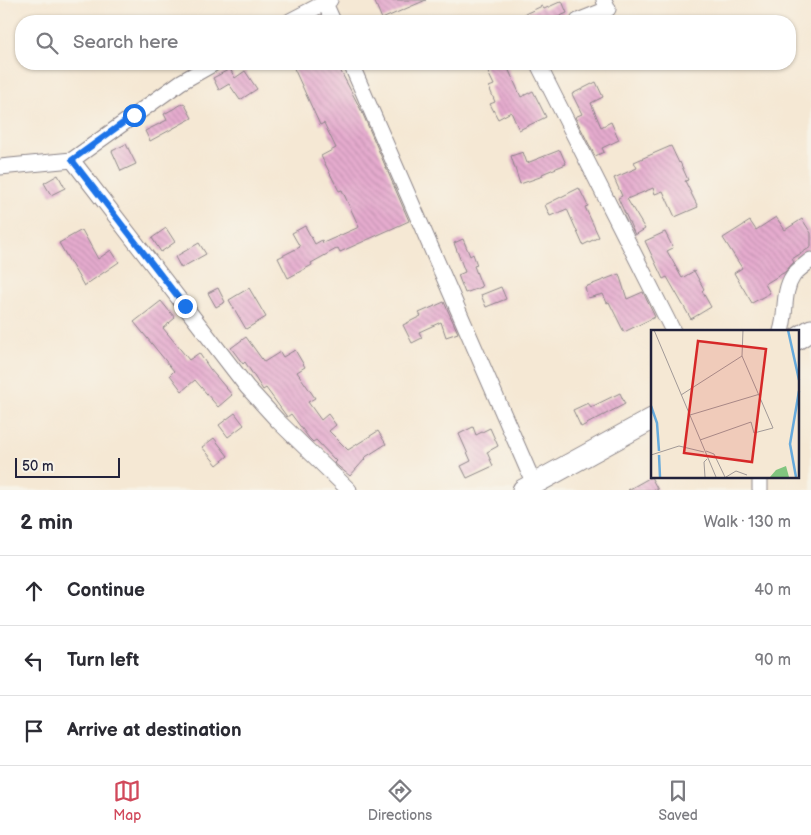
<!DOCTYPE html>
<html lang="en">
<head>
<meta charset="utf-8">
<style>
  body { margin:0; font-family:"Balsamiq Sans",sans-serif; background:#f2f2f3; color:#2b2b33 }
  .scale { position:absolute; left:15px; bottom:12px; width:105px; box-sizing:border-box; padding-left:5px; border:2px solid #22223b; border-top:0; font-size:14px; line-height:18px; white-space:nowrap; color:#22223b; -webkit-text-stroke:4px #f7f3e8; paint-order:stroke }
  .stop { position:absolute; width:15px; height:15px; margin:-11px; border:4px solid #1a73e8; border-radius:50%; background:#fff }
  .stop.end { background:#1a73e8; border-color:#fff; box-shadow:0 1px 5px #0008 }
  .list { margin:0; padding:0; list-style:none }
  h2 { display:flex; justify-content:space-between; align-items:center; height:65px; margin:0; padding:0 20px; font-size:21px }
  h2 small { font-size:16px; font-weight:400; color:#7c7c81 }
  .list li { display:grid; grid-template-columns:32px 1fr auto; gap:15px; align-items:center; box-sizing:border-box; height:70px; padding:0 20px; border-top:1px solid #e1e1e2 }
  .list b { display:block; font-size:19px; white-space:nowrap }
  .list em { font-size:16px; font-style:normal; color:#7c7c81 }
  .icon { flex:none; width:28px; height:28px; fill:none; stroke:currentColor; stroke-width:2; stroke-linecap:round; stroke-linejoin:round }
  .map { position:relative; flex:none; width:811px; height:490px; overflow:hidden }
  .search { position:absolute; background:#fff; box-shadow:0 1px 4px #0004; left:15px; right:15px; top:15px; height:55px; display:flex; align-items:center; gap:12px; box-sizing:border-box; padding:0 18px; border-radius:20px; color:#7c7c81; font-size:19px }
  .sheet { height:275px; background:#fff }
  nav { display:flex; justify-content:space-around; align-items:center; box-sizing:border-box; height:70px; border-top:1px solid #e1e1e2; background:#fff; font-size:14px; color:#7c7c81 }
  nav a { display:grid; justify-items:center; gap:2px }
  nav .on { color:#d1495b }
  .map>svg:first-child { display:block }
</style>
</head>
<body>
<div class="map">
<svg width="811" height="490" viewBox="0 0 811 490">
  <defs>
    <pattern id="building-back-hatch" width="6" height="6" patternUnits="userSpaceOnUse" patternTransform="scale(1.25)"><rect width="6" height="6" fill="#e5abce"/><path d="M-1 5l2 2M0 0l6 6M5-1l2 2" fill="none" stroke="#c493b2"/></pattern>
  </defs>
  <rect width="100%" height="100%" fill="#f7f3e8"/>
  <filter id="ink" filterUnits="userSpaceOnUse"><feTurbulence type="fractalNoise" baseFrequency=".02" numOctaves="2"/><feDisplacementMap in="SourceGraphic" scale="10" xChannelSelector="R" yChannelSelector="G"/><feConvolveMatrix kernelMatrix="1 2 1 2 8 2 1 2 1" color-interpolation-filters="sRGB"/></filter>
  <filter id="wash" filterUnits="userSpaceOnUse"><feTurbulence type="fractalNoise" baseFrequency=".0096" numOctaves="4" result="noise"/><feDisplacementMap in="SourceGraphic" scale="20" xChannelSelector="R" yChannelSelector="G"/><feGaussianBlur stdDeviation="1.12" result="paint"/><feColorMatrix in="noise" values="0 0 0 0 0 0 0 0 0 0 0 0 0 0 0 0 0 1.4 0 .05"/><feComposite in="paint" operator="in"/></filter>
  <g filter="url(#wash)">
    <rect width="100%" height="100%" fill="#f5e8d4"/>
    <g id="blocks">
      <path fill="url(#building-back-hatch)" d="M374,0H426L382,19Z
        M562,1L567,13L549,21H510L542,6L544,9Z
        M292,64H337L362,112L409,221L340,252L338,248L311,263L312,265L288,278L278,258L300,247L292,233L305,226L315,244L322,240L323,243L359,227L342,190L339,191L321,156L336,148L324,123L320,125Z
        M484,64H506L521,97L533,91L546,117L519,130L511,112L498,119L490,104L495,102L489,87L494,85Z
        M230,69L235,78L245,71L257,89L240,100L229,84L219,90L213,78Z
        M596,82L603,97L591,103L601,127L611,122L619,140L602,148L604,152L595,156L575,117L582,114L572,94Z
        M184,103L192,118L150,141L145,131L167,120L164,114Z
        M126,144L136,164L121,171L112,151Z
        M671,146L679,163L680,162L688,180L685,181L698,207L675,217L663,191L655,194L653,188L627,199L645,229L635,235L618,198L622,196L614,178L637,168L634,162Z
        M560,150L566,164L542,174L543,176L520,184L511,156L523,152L527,163Z
        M58,175L65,188L51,195L44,183Z
        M579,188L588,206L585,207L599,237L583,245L567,209L550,216L545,205Z
        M776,217L785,230L802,219L811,233V247L792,259L794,262L785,272L765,284L770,293L752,303L734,273L742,268L723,238L750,221L756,230Z
        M166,228L175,242L161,252L152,238Z
        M82,230L98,259L111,250L119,262L84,286L59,243Z
        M665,232L673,248L667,251L682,278L694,271L704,289L702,291L711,307L691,319L667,277L663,279L645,241Z
        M463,239L470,256L473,254L477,265L474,266L482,287L465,293L458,275L465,272L454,243Z
        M199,243L206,254L181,268L175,257Z
        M619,274L627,299L643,292L655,317L624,332L609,302L607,303L603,294L588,298L585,287Z
        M501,287L506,299L486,307L481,295Z
        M218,288L225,302L216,307L208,293Z
        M249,288L266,317L246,329L229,300Z
        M161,301L175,318L163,328L189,360L199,353L210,369L232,395L218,407L195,380L182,391L170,375L174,371L134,322Z
        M444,302L458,333L446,337L441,322L419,332L422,338L412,343L403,325L421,316L419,313Z
        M246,337L264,362L280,352L283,357L295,350L305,367L297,372L315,398L308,402L321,420L328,414L336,425L329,431L348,450L378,431L386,444L364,458L365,459L350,476L334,463L336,461L316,440L313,442L309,438L291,414L287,417L285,414L266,388L263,390L245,362L243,364L231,348Z
        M620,393L625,404L581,427L573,410L588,403L591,407Z
        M235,413L244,425L228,437L219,425Z
        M473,427L476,435L490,428L498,446L487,452L493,466L467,478L461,466L471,461L459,434Z
        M214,438L228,456L217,465L202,447Z
        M651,477L658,490H628Z"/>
    </g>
  </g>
  <g filter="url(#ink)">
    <use href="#blocks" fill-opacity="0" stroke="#8c8588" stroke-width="1"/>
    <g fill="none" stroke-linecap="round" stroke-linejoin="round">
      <g stroke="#8c8588" stroke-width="17">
        <path id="minor" d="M325,3L333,21
          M290,21L330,0
          M578,21L608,9L604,0
          M351,64L534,484
          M538,64L673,331
          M72,160L247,387L278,421L349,490
          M0,167L72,160L181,82L213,64
          M781,331C787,314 782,292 793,276C797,270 805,265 811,260
          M760,476V490"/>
      </g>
      <g stroke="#8c8588" stroke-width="23">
        <path id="secondary" d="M797,339L811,330
          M523,490L652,419"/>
      </g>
      <use href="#minor" stroke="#fff" stroke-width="15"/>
      <use href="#secondary" stroke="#fff" stroke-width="21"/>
    </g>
  </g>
  <g fill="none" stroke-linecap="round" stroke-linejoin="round" filter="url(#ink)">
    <path stroke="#1a73e8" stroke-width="6" d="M134,115L72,160L185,306"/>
  </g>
  <g transform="translate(651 330)">
    <rect width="148" height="148" fill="#f5e8d4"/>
    <path d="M135,136L138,147H119L125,140Z" fill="#81c57f"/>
    <path fill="none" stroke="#67aadc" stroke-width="2.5" d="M137,0L148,50M0,76L6,93L8,121M8,125L9,147M145,147L139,114L148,61"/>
    <path fill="none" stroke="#a19997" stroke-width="1" d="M3,0L65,147M30,65L91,26M39,85L109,64M49,110L100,92L103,103L122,98L91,26L92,0M55,121L63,124L74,147M0,125L28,116L53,122M54,147L53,132L56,129M75,147L85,141L96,145"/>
    <path fill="#d62828" fill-opacity="0.15" stroke="#d62828" stroke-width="2.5" d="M47,11L115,19L101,132L33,123Z"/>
    <rect width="148" height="148" fill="none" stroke="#22223b" stroke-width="2.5"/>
  </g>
</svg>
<div class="scale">50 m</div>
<div class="stop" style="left:134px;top:115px"></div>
<div class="stop end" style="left:185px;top:306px"></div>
<div class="search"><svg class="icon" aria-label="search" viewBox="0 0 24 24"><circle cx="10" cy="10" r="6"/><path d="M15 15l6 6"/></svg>Search here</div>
</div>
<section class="sheet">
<h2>2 min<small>Walk · 130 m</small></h2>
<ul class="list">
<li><svg class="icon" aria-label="ahead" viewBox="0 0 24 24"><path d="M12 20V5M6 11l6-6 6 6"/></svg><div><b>Continue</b></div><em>40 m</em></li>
<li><svg class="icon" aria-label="left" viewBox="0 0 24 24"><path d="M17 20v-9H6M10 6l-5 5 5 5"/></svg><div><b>Turn left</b></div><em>90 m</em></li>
<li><svg class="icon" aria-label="arrive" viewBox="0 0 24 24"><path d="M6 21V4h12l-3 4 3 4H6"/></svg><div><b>Arrive at destination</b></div></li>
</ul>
</section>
<nav>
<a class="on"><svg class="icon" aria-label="map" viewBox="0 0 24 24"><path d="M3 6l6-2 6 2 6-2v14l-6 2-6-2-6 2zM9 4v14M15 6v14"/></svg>Map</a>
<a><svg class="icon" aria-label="directions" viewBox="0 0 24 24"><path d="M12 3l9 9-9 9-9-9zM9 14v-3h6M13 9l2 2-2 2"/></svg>Directions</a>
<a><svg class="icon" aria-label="saved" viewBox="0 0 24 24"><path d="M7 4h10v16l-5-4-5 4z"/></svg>Saved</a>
</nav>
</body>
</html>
